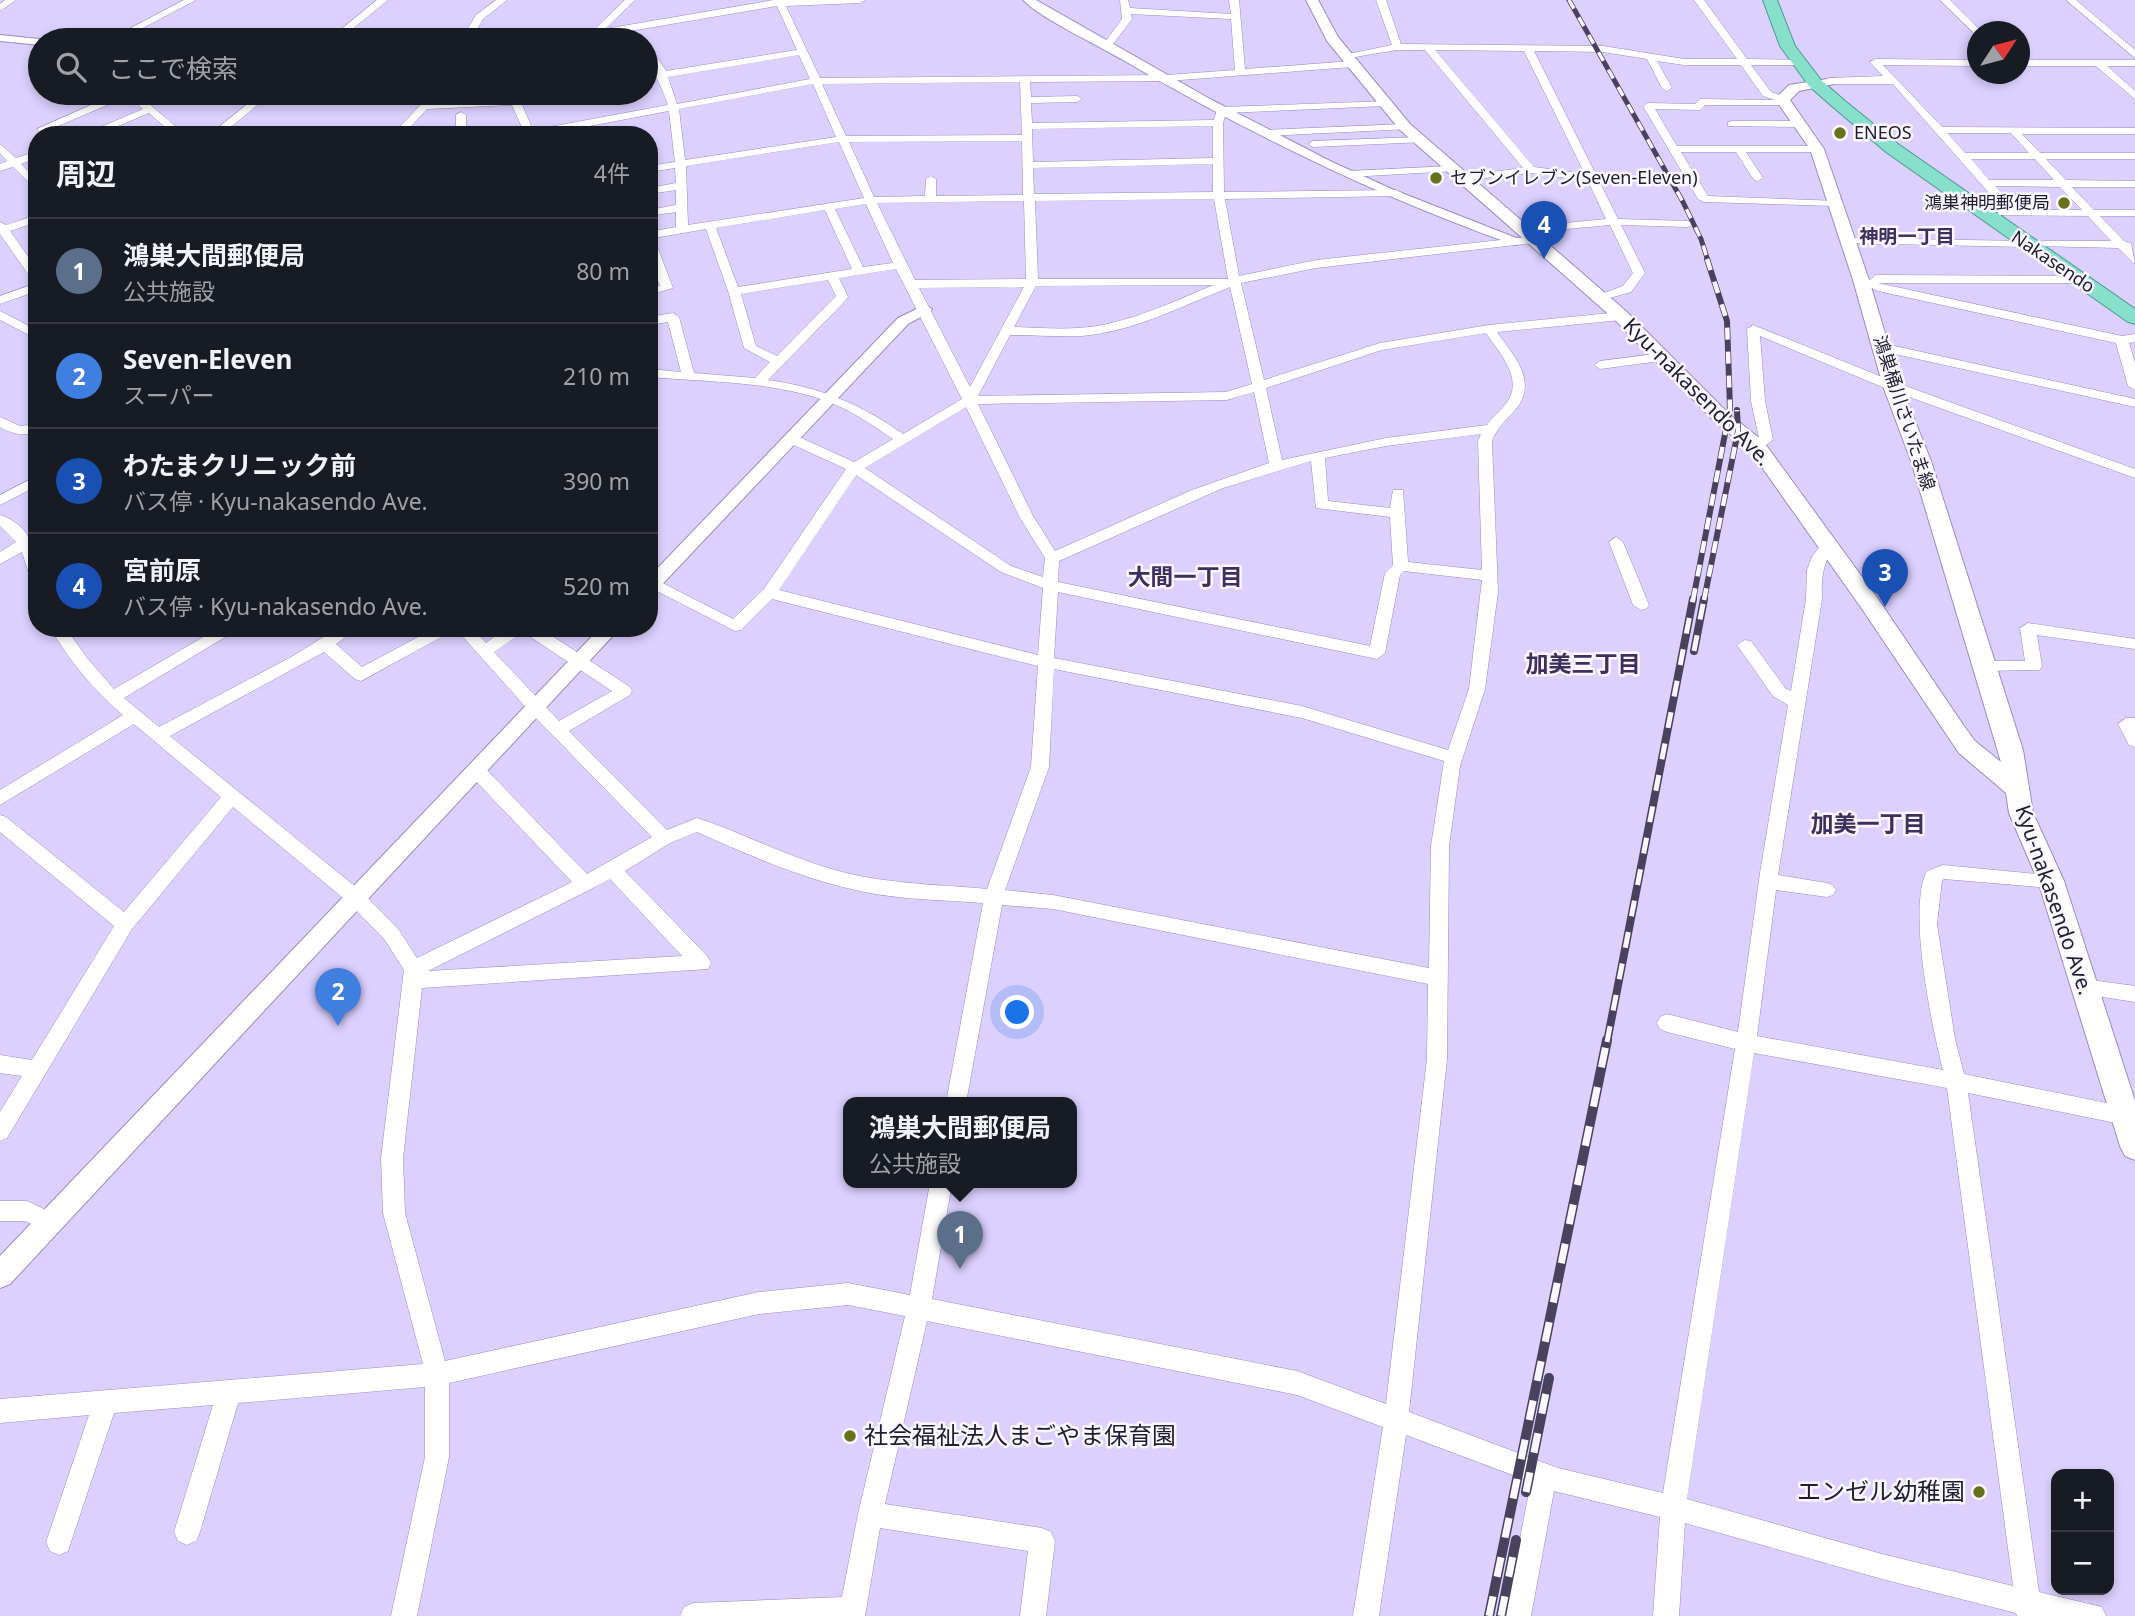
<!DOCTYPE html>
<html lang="ja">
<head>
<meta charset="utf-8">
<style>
  body { margin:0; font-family:"Noto Sans","Noto Sans JP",sans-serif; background:#20242c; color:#f1f3f6 }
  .controls { position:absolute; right:21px; bottom:21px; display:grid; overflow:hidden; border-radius:14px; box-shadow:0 4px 10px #0003 }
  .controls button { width:63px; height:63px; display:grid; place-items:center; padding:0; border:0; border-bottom:2px solid #363941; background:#171b24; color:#f1f3f6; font:35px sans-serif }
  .compass { position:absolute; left:1967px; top:21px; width:63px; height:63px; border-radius:50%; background:#171b24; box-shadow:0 4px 10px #0003; rotate:54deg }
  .you { position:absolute; left:1018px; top:1013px; width:24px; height:24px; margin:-18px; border:5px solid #fff; border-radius:50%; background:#1a73e8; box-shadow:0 0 0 10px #1a73e833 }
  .badge { display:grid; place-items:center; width:46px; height:46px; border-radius:50%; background:#67711b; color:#fff; font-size:23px; font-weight:700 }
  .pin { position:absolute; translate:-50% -58px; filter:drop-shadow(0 2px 4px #0008) }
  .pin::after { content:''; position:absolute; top:37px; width:24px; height:21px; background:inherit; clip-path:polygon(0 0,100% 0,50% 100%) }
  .popup { position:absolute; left:843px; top:1097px; width:234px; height:91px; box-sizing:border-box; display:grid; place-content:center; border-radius:14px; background:#171b24; filter:drop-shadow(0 2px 5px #0005); font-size:23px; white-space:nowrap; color:#9ea1a6 }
  .popup b { font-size:26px; color:#f1f3f6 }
  .popup::after { content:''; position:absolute; left:50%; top:100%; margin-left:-14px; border:14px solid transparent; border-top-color:#171b24 }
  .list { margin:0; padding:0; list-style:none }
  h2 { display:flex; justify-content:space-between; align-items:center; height:91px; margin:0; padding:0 28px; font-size:30px }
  h2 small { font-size:23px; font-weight:400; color:#9ea1a6 }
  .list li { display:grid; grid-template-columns:46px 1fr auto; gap:21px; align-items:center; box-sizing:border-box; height:105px; padding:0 28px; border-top:2px solid #363941 }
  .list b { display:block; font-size:26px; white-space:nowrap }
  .list p { margin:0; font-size:23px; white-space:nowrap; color:#9ea1a6 }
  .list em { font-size:23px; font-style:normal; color:#9ea1a6 }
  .icon { flex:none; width:38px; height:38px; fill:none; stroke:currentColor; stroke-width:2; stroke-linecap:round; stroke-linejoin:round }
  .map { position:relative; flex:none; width:2135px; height:1616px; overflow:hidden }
  .search { position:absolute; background:#171b24; box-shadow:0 4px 10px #0003; left:28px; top:28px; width:630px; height:77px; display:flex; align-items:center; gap:18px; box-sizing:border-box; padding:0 24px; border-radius:38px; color:#9ea1a6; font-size:26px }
  .panel { position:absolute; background:#171b24; box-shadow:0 4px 10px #0003; left:28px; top:126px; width:630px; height:511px; border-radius:28px }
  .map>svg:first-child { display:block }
</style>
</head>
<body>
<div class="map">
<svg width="2135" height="1616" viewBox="0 0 2135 1616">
  <rect width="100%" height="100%" fill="#dcd0fe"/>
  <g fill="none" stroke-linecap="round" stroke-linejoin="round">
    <g stroke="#9a8bc1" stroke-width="1">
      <path id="minor" d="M5,0H16L0,11V4Z
        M184,0H196L120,40H108Z
        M377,0H388L339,40H328Z
        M496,0H507L483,19L471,40H461L476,15Z
        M625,0H635L605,29L774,0H865L860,3L786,6L820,78L1167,75L1235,70L1231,19L1131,14L1132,19L1110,48L1102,46L1122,19L1120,0H1128L1130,8L1231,14L1229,0H1239L1245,69L1352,61L1357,64L1352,67L1167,81L1030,82L1031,97L1077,96L1082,99L1077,102L1031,103L1032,123L1214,120L1217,110L1222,107L1390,101V105L1386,106L1226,113L1223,123L1224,192L1396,190L1402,193L1396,196L1225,199L1239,276L1316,260L1529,237L1565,223L1606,219L1588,181L1531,173L1457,181V177L1461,176L1523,168L1425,50H1397L1343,59V55L1392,45L1376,0H1386L1401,44L1603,46L1684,59H1737L1694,0H1704L1747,59L1803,60V64L1800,65H1751L1771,92L1786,97L1787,105H1705L1700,110L1655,109L1677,146H1817L1822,149L1817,152H1746L1763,178L1758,181L1754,180L1736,152H1681L1708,196L1838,201L1840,203L1834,206L1704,202L1698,199L1643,106L1648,103L1695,104L1700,99L1775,100L1763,96L1741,65H1684L1657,61L1672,88L1667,91L1662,88L1647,59L1603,52L1534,51L1618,219L1688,221L1694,224L1688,227L1621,225L1645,273L1631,292L1599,301L1593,297L1623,286L1633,273L1610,225L1567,229L1532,243L1316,268L1241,283L1264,380L1380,343L1489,325L1621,312L1627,316L1621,320L1497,332C1514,356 1539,382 1515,410C1506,420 1497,428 1492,441L1498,592L1485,689L1460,766L1449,846L1447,1059L1409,1412L1558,1468L1663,1493L1735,1049L1667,1032L1660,1029L1657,1023L1660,1017L1667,1014L1738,1032L1760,873L1788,705L1773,696L1737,645L1745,640L1751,641L1785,688L1791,691L1806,599L1807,570L1812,557L1823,542H1833L1835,545C1823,563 1821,577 1822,599L1778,875L1827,883L1833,885L1836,890L1833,895L1827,897L1776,890L1757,1036L1943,1070C1932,1027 1907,909 1927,871L1943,865L2057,876L2060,881L2057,886L2051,888L1944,879L1942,880L1937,924L1955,1039L1964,1074L2126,1107L2135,1113L2133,1123L2126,1125L1968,1093L2039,1592L2102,1607L2106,1616H2017L2016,1613L1882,1579L1685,1523L1679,1616H1653L1660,1517L1554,1491L1531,1616H1505L1531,1482L1406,1435L1379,1616H1353L1383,1427L1297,1395L927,1321L885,1504L1042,1528L1051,1532L1055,1541L1046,1616H1020L1028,1551L880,1528L865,1616H680L684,1607L693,1603L842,1597L858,1514L905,1316L848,1305L759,1314L449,1383V1457L417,1616H391L425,1457V1387L238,1403L200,1532L196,1541L187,1545L178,1541L174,1532L213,1405L114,1413L68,1551L59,1555L50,1551L46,1542L89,1415L0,1423V1399L423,1364L383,1213L381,1158L404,970L385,940L348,902L233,807L132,929L7,1138L0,1141V1112L22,1076L0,1073V1055L32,1060L114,926L0,832V815L6,817L124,912L221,797L134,724L0,805V790L123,715C93,690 70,661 50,628H66L87,658L114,689L219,628H240L124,698L159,727L293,656L338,628H358L336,644L362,667L435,628H472L486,643L506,628H540L630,687L632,691L630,695L569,731L667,830L697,818C741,832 783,855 828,868C879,884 934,884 987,889L1031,767L1038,666L772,599L741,630L735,631L649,587V576L733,619L764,589L846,469L787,442V436H797L854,462L893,439C871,424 849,409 824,400C768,381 707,382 649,377V369L681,372L668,322L649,325V317L673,313L679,317L694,373L755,378L770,362L744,348L728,291L706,229L654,238L673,288L649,295V287L660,286L649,256V232L676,227V212L649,216V210L676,205V190L649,194V188L676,183L675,168L649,172V166L675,162L669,111L542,135H519L524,132L512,105L427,109L403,135H392L432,93H442L433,103L520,100L533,130L668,105C663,88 645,57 646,44L649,45L666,71L797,50L777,6L595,37L551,40L593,31ZM1435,50L1524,51L1585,174L1534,167ZM799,55L810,79L677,104L668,77ZM1020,82L1022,135L846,136L822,84ZM813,84L836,137L685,160L679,109ZM1213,126V158L1033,162L1032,129ZM1022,141L1023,195L936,196V179L931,176L926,179L925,196L874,197L849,142ZM839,142L864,198L688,225L686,166ZM1213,164V192L1034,194L1033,168ZM1214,199L1228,279H1038L1035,201ZM1024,201L1026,279L915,280L877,203ZM866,204L893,263L863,267L835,209ZM825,210L852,269L738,287L716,228ZM896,269L962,399L903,434C861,404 819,387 768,380L846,300L848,297L839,278ZM828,280L836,296L777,356L756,346L741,294ZM1214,285C1179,299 1144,316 1107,324C1077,331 1045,328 1014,327L1036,286ZM1024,287L970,387L919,288ZM1230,287L1252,384L1226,392L978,396L1010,335C1034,335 1058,337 1081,336C1133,332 1182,306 1230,287ZM1486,333C1498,351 1522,376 1509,399C1503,409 1493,416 1487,425L1386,438L1282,460L1266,388L1382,350ZM1254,392L1269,463L1192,490L1055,551L1033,516L978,404L1227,400ZM966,407L1019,516L1045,558L1043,577L1011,566L865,468ZM1481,434L1478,441L1482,570L1408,562L1403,490H1393L1390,508L1328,501L1325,458L1386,446ZM1311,461L1316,508L1390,517L1393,565L1385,573L1370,646L1058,582L1059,561L1223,488ZM856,475L1001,572L1043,588L1038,655L779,590ZM1404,571L1482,580L1469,689L1448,750L1302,706L1054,658L1058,592L1377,659L1385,653L1400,575ZM456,629L530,712L652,837L587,874L482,765H470L467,770L470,775L572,882L417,958L399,930L362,892L170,736L324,652L355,679L361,681ZM523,632L612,691L559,721L494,652ZM1054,669L1302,718L1444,761L1431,846L1429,968L1053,895L1005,890L1049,767ZM697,832C753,857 810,882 870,893C907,900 946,900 983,903L946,1103H966L1002,905L1053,909L1428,984L1427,1059L1386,1404L1297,1371L932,1299L952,1183H930L910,1295L848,1283L759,1292L445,1361L405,1213L403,1158L422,988L708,969L711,963L708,957L625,871L670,843ZM610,879L682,956L428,971L591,889ZM1754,1053L1947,1088L2013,1586L1882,1554L1687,1499Z
        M1940,0H1950L1982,32L1975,34Z
        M2066,0H2076L2135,50V58Z
        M1875,59L1978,60V66L1883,65L1942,127L2135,128V134H2022L2040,153H2135V159H2046L2066,180L2135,181V187H2072L2094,210H2135V216H2100L2124,241L2131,243L2135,264L2118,248L2039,246L2037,244L2043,241H2111L2088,216L1998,215V211L2004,210L1893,84H1829L1824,81L1829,78L1883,76L1870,62ZM1947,133H2011L2029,153H1965ZM1971,159H2035L2054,180H1989ZM1995,186L2060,187L2082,210H2016Z
        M2020,60H2135V66H2107L2135,91V99L2096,66H2020Z
        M118,93H136L186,135H174L149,113L97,135H82L143,109L128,96L49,130L53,135H42L37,129Z
        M261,93H272L221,135H209Z
        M461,112L466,115V135H456V115Z
        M1732,121H1798L1803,124L1798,127L1728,126V122Z
        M1405,124L1409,125V129L1267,136L1262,133L1267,130Z
        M1420,137L1424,138V142L1313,147L1308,144L1313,141Z
        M0,144L16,158L37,151V158L21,164L37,180V190L13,167L0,171V164L7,161L0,153Z
        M1451,166L1455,167V171L1349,177L1344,174L1349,171Z
        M37,215V222L10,231L37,269V282L33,281L0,234V222L6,225Z
        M1847,238L2026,241L2032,244L2026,247L1843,243L1841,241Z
        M1876,275L2083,276V282L2079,283H1878L2122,336L2135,334V342L2129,343L2135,363V390L2128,386L2116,343L1878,291L1855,280L1861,276L1870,280Z
        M37,283V291L0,304V296Z
        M0,311L37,330V339L0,320Z
        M1753,325L1897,383L2135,469V478L1887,389L1760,336L1765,401L1773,440L1761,448H1751V442L1759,438L1751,401L1747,329Z
        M1881,343L2135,399V407L1877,350L1875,347Z
        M1663,353L1669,357L1668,360L1600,369L1594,365L1600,361Z
        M0,417L20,426L37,424V433C23,436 12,434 0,427Z
        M37,476V486L0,505V495Z
        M0,515C31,525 37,550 37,579L29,574L22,552L0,564V552L16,542L0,526Z
        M1616,537L1623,542L1649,605L1646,609L1641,610L1633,605L1609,542Z
        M2028,623L2135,639V649L2037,635L2042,666L2040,670L1979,671L1977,667L1985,661H2025L2020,628Z
        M2126,718H2135V747L2129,745L2118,724Z
        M2084,979L2135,986V1002L2077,993L2074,987L2077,981Z
        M0,1201H27L57,1215L60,1222L57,1229L49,1232L25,1221H0Z"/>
    </g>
    <g stroke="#9a8bc1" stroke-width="2">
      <path id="tertiary" d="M1023,0H1036L1210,99L1332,162L1394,190L1524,241L1517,245L1512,244C1376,196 1248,133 1123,60C1096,44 1043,20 1023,0Z
        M0,35L40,39L44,40H40V45L0,41Z
        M925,305L932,309L930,312L908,324L655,592L649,594V577L898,318Z
        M600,628H620L10,1284L0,1288V1256Z"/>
    </g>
    <g stroke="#9a8bc1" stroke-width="2">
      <path id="secondary" d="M1306,0H1318L1338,37L1410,124L1627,312L1729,414L1763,441L1876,596L1964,726L1975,741L2001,762L1911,461L1883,386L1853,280L1810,149L1775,99L1789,85L1834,78V84L1799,91L1790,100L1824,149L1869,280L1901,386L1931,461L2023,750L2033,813L2064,881L2135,1101V1160L2125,1156L2120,1146L2038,881L2009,813L2006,793L1959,753L1860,606L1749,449L1715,422L1615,320L1400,130L1327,41Z"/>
    </g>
    <g stroke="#50978d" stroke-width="2">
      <path id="trunk" d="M1763,0H1777L1795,46L1821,80L1845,101L1898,144L2135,309V324L2128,322L1886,152L1833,107L1809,86L1780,46Z"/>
    </g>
    <use href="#minor" fill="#fff" fill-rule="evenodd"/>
    <use href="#tertiary" fill="#fff" fill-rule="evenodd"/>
    <use href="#secondary" fill="#fff" fill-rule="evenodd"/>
    <use href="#trunk" fill="#87e0cc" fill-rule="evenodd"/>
    <g stroke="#49425c" stroke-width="5">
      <path id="rail-far3" d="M1569,0L1683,202L1701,239L1708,261"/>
    </g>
    <g stroke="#49425c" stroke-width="6">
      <path id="rail-far2" d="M1693,600L1730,408L1727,321L1707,259
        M1704,600L1738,431L1737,410"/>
    </g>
    <g stroke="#49425c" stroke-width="8">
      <path id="rail-far1" d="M1694,651L1704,599
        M1607,1042L1693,599"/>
    </g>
    <g stroke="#49425c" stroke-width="10">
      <path id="rail" d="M1526,1492L1549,1378
        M1489,1616L1607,1040
        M1501,1616L1516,1540"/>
    </g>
    <use href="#rail-far3" stroke="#f9f8fe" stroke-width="3.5" stroke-dasharray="10" stroke-linecap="butt"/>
    <use href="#rail-far2" stroke="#f9f8fe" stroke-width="4.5" stroke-dasharray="12" stroke-linecap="butt"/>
    <use href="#rail-far1" stroke="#f9f8fe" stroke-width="5" stroke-dasharray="16" stroke-linecap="butt"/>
    <use href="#rail" stroke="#f9f8fe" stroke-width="7" stroke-dasharray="20" stroke-linecap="butt"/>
  </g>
  <g fill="#67711b" stroke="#f9f8fe" stroke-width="2.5">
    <circle cx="1840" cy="133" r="7"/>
    <circle cx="1436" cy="178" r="7"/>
    <circle cx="2064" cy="203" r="7"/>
    <circle cx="850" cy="1436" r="7"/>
    <circle cx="1979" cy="1492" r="7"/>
  </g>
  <g text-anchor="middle" stroke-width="5" stroke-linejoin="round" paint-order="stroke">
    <g font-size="18" fill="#221c31" stroke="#f9f8fe" text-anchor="start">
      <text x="1854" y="139">ENEOS</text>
      <text x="1450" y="184">セブンイレブン(Seven-Eleven)</text>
      <text x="2050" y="209" text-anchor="end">鴻巣神明郵便局</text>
    </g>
    <g font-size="18" fill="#221c31" stroke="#f9f8fe">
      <text transform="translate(2053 262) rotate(34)" y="6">Nakasendo</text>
      <text transform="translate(1904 413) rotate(72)" y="6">鴻巣桶川さいたま線</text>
    </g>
    <g font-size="19" font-weight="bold" fill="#3e305e" stroke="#f9f8fe">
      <text x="1907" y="243">神明一丁目</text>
    </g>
    <g font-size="21" fill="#221c31" stroke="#f9f8fe">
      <text transform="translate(1697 392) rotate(45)" y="7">Kyu-nakasendo Ave.</text>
      <text transform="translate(2054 900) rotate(71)" y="7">Kyu-nakasendo Ave.</text>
    </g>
    <g font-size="23" font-weight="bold" fill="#3e305e" stroke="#f9f8fe">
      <text x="1185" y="585">大間一丁目</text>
      <text x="1583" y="672">加美三丁目</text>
      <text x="1868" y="832">加美一丁目</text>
    </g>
    <g font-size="24" fill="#221c31" stroke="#f9f8fe" text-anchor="start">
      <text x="864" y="1444">社会福祉法人まごやま保育園</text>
      <text x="1965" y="1500" text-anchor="end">エンゼル幼稚園</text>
    </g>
  </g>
</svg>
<div class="controls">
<button>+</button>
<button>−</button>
</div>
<svg class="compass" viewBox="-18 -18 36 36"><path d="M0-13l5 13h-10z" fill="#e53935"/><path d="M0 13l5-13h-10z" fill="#9ea1a6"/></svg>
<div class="you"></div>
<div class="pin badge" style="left:960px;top:1269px;background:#5c6f8a">1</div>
<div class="popup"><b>鴻巣大間郵便局</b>公共施設</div>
<div class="pin badge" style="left:338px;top:1026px;background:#3f7fe0">2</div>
<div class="pin badge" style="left:1885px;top:607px;background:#1a4fb4">3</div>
<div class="pin badge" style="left:1544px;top:259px;background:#1a4fb4">4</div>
<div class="search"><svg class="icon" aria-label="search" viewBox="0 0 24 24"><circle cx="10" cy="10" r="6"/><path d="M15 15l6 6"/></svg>ここで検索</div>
<section class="panel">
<h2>周辺<small>4件</small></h2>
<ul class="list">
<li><span class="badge" style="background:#5c6f8a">1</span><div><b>鴻巣大間郵便局</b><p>公共施設</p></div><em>80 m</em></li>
<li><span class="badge" style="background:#3f7fe0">2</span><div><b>Seven-Eleven</b><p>スーパー</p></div><em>210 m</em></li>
<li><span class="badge" style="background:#1a4fb4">3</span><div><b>わたまクリニック前</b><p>バス停 · Kyu-nakasendo Ave.</p></div><em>390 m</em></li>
<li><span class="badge" style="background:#1a4fb4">4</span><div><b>宮前原</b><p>バス停 · Kyu-nakasendo Ave.</p></div><em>520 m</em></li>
</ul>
</section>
</div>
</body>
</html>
